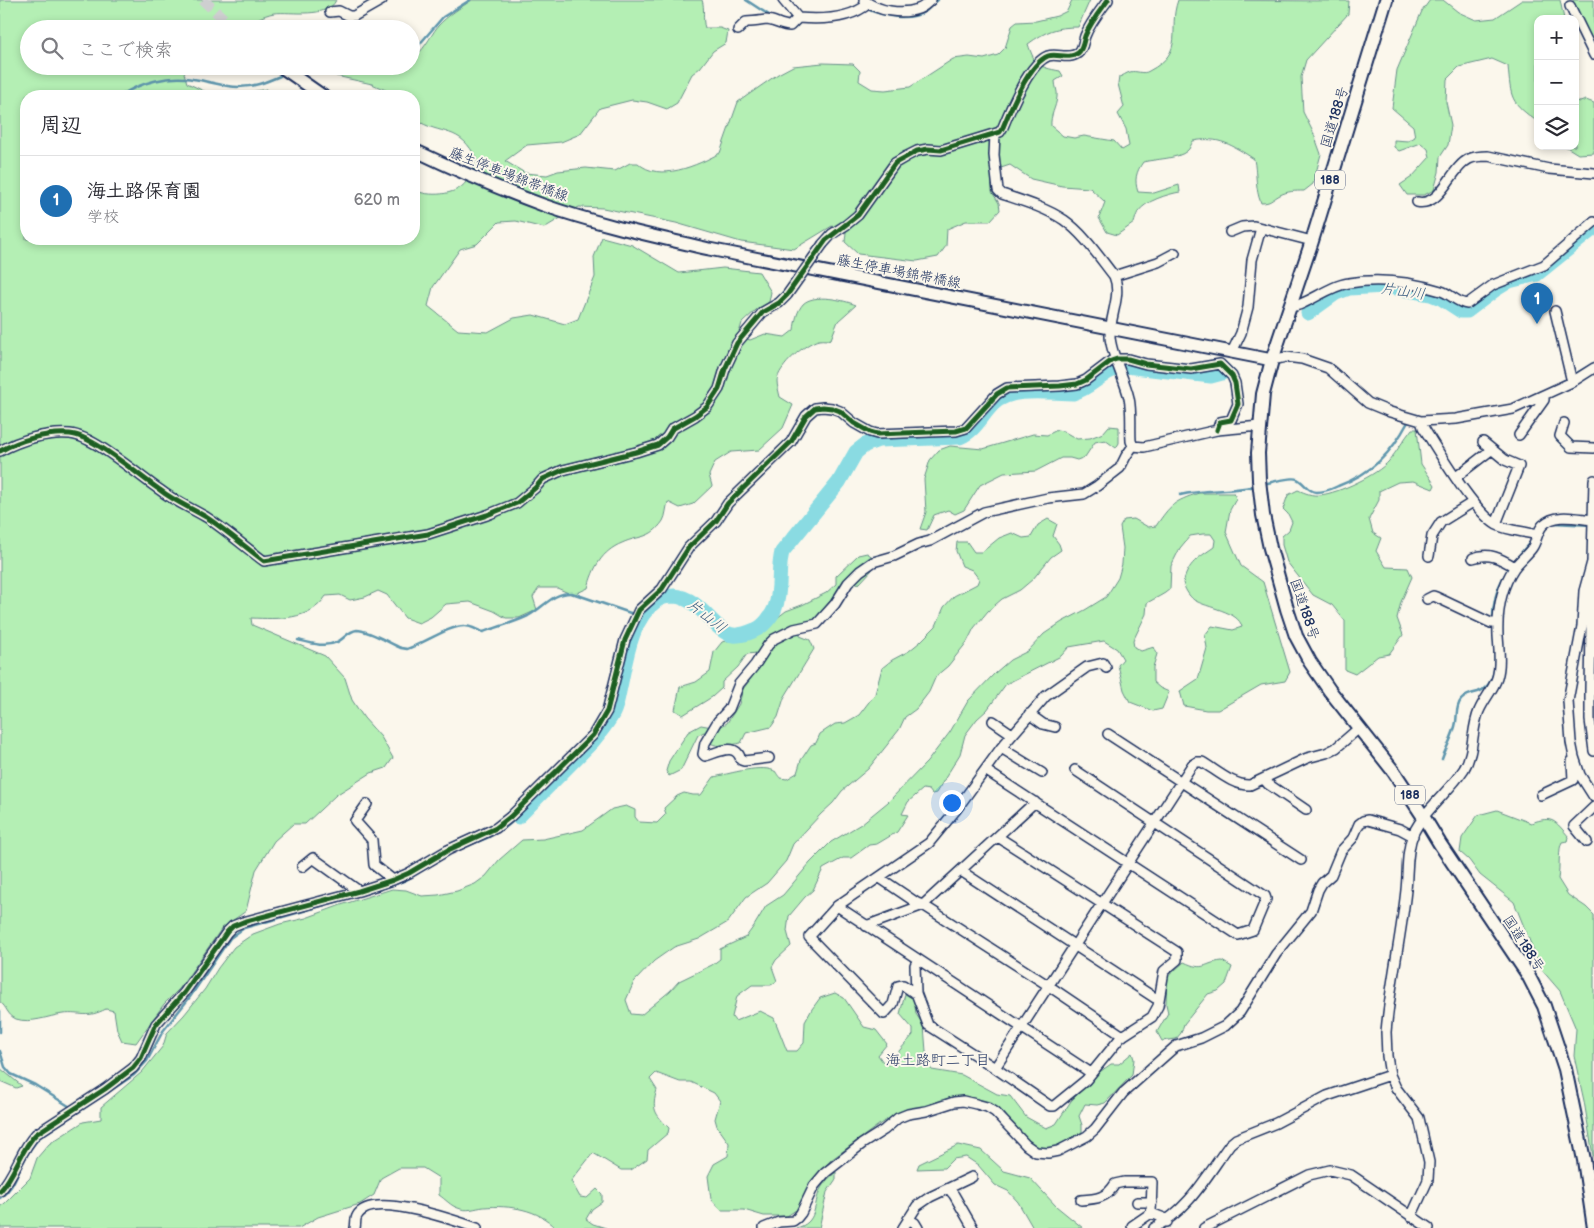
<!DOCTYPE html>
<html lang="ja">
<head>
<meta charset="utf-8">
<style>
  body { margin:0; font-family:"Balsamiq Sans","Klee One",sans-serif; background:#f7f7f7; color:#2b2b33 }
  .controls { position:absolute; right:15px; top:15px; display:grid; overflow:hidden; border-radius:10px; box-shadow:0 2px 8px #0003 }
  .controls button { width:45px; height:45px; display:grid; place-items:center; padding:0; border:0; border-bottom:1px solid #e1e1e2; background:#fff; color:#2b2b33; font:25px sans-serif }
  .you { position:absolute; left:951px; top:802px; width:18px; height:18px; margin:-12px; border:4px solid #fff; border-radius:50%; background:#1a73e8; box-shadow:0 0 0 8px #1a73e833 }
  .badge { display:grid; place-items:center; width:32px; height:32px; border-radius:50%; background:#1f6fb2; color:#fff; font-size:16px; font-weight:700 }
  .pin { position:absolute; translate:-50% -41px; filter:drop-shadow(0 1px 2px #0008) }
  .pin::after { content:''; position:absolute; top:26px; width:18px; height:15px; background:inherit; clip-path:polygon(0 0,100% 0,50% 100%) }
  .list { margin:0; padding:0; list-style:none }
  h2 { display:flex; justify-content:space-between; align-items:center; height:65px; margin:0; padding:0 20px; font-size:21px }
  h2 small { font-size:16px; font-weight:400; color:#7c7c81 }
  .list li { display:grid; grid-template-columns:32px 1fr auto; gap:15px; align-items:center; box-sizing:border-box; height:90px; padding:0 20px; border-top:1px solid #e1e1e2 }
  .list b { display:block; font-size:19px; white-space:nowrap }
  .list p { margin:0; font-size:16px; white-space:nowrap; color:#7c7c81 }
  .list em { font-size:16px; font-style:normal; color:#7c7c81 }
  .icon { flex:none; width:28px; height:28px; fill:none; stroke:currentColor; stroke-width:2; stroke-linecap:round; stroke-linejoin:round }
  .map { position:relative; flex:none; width:1594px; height:1228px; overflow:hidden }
  .search { position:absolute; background:#fff; box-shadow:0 2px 8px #0003; left:20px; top:20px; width:400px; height:55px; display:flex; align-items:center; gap:12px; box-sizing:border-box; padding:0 18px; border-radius:28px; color:#7c7c81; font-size:19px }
  .panel { position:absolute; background:#fff; box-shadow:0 2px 8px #0003; left:20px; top:90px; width:400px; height:155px; border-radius:20px }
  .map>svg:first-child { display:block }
</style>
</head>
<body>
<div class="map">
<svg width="1594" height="1228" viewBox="0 0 1594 1228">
  <rect width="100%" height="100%" fill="#fbf7ec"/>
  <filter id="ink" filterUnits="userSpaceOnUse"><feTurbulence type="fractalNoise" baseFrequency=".02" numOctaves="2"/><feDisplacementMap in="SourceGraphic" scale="10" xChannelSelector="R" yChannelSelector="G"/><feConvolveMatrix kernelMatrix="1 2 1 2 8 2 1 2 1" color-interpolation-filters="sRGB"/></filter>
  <g filter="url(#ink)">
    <path fill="#b4efb4" stroke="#688f89" d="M0,0H336C328,19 291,11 274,13C263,15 250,22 242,29H29V66H192L184,73L187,83L206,92L246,93L267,89L272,96H26V239H414V190C428,197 456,196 466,182C471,175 473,167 477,160C460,124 441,137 415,119L414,96H399L372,84L336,76V72L358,68L411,66V60C424,51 429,38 438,26C448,15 460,8 472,0H702C705,8 702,19 705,28H720L728,31L726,43L713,51L700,68L692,74L677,103L667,109L647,102L632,100L600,108L580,134L561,142L527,145L505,161L525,173L547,175L558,171L586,168L615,171L630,163H638C659,183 698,165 720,153L738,102L778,74L793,66L823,63L853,64L860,71L859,81L872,89L885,90L910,87L953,59L969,57L984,59L998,55L1005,48L1012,26L1017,22L1036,21L1057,16L1067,11L1072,0H1090L1078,27C1056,27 1046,31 1028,44C1035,65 1038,67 1060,71L1063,76L1055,81C1055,87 1058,91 1057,97C1056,108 1050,115 1051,126L1063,136L1074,138L1084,136L1114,141L1122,150L1129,146L1126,129L1118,114L1124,107L1118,84L1119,77C1123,76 1126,73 1130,72C1136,70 1143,75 1149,71C1187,51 1167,31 1178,0L1349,1L1348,14L1306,60L1301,77L1303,112L1313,132L1321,154L1313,184L1304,191C1295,191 1288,191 1280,195C1271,200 1271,203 1261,203C1255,189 1257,174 1254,159C1232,145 1219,136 1193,141C1191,144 1190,149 1187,151C1178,159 1155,159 1143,162C1136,172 1134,180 1138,192L1154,193L1179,185L1180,192C1168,194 1145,201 1138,212C1136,215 1135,220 1134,223L1117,235L1107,232L1099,218L1105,202L1090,188L1062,186L1031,179L1010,165L992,171V192L999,203L1000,210L990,221H966L947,229L946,246L938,257L917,261L858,254L845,242L846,232L832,226L794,249L741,242L676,223L603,208L579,207L544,228L516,221L499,222L477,244L460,249L433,287L428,306L458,330L488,332L514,318L533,315L565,324L578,319L595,277L594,257L602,237L632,245L679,273L723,268L759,272L771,292L769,302L756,310L742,323L738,336L750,340L765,334L785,337L794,330C795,321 797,311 803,304C814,293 844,300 856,305L838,321L831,339C826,341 824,339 819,340C805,343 778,367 777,381C777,386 779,392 780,397L793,405L783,428L759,450L731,452L715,462L709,475L712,486L693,504L680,508L668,502C666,508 666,516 663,521C650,540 639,535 622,543C602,551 593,568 588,588L573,595L557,588H539L533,597L537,610L519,618H506L494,611L470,602L446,604L431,617L419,623L405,618L387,595L378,591L365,597L350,600L340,595L326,596C310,621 278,619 251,618L252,625L325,656L345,678L352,700L364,718L381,737L393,758L386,768L371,773L336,795L305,824H293L274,841L256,870L246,911L222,928L180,988L164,1004L136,1043L122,1041L117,1030L114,1011L106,1009C86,1019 82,1012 63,1014C48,1016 31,1024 16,1019C7,1015 7,1007 0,1002Z
      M1430,0H1443L1458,12L1476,20L1495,18L1522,0H1560L1564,19H1538V122C1510,102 1511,99 1508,66L1492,59L1459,67L1447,79L1446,102L1451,125L1448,145L1440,157L1439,172L1434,190L1424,195H1407L1400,185L1412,177L1430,157L1428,149L1421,143L1399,151L1394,147V140L1408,141L1415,137L1413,126L1392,108L1397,70L1422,11Z
      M1573,0H1594V45L1573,5Z
      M1575,100L1580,102L1586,100L1594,103V153L1578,154L1565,146H1575Z
      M1109,426L1119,427V443L1116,448L1105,440L1095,442L1085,457L1077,460L1070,458H1061L1036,471L1004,473L980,485L964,510L955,514L948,510L934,515L927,530L920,529L926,512L924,479L930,460L939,450L950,446L983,449L1033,434L1047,435L1057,430L1063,431L1077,439L1090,438L1103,433Z
      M1412,429H1417L1421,464L1435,485L1433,489L1413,481L1398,482L1379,491V500L1369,519L1373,533L1381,538L1376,551L1386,567L1408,568L1412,577L1401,602L1397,618L1403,635L1389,654L1378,656L1355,674L1345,670V621L1332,605L1313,595L1287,562L1282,545V536L1289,530L1292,522L1288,514L1283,509L1288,495L1298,490C1305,493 1312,496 1320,495C1339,493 1377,475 1389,461C1397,451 1404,439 1412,429Z
      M1199,493H1234L1236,499L1230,510L1226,532L1241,566L1263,582L1290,672L1285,681L1261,685L1218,710H1206L1184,706L1180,691L1198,679L1207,648L1205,635L1212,626L1233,630L1242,627C1239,611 1207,608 1194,600C1188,595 1185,589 1183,583C1189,562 1197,559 1214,547L1215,540L1211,534H1203L1190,536L1180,548L1171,566L1170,589C1164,595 1155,598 1147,603L1146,614L1133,641L1134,647L1141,651L1154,647L1157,654L1153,667V682L1160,688L1169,692L1162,709L1153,711L1130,702L1124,690L1118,665L1123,659L1117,649L1104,641L1069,647L1061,656L1006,684L987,710L977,719L965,735L960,754L936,793L932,794L929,790L923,789L908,802L902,814L908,815L897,832L877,844L869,845L851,858H843L823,869L813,890L805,897L789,916L787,931L791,946L776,960L772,967L777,981L771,985H752L737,996L732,1017L735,1021L760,1011L774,1018L787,1051H797L804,1043L805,1022L812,1009L820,998L835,993L844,998L864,1027L876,1030L887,1044L878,1055L883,1062L888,1065L898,1057L899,1051L913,1035V1029L900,1014L905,994L914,999L916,1014L924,1026L927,1064L932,1070L962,1075L997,1094L1010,1096L1026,1117L1046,1128L1056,1124L1071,1101L1101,1071L1111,1064H1119L1132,1053L1134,1059L1132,1075L1105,1103L1097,1105L1085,1104L1079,1116L1082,1125V1132L1057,1147L1041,1149L1030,1144L1014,1127L1004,1113L985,1103L968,1099H950L912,1111L896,1114L880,1124L831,1160L815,1177L799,1208L787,1216H764L744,1210H721L711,1199L708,1176L714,1164L728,1156L729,1143L717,1126L715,1119L720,1101L714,1093L691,1082H680L656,1073L650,1079L657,1090C651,1109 655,1114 669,1128L668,1133L648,1150L647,1159L631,1170H621L593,1153L571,1181L580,1197L587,1198L597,1189L602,1194V1202L592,1209L586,1219L593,1224L606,1228H556C538,1209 510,1205 484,1207C475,1208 467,1212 458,1208C451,1206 445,1199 439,1195V1178L423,1168H399L381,1178L374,1195L360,1204L318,1217L299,1228H0V1206L4,1204L30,1178L37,1158L49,1144L83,1122L101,1119V1107L142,1072L163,1046L167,1033L184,1015L205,989L218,968L234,947L253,934L280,924L306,918L341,905L392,889L406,890L422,896L438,895L457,891L475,884L486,876L499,860L522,840L543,839L583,830L612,809L626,806L635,810V817L639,822L657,823L666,814L664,808L677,796L684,793L693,795H701L714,777C728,774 764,763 776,772C776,773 780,778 780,778L787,779L797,773L801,760L811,745L816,743L820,734L835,724L845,723L859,715L875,694L882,668L892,660L909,651L920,642L936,626L944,607L954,596L977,584L979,579L972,570L962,566L956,551L957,542H967L974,552H982L999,538L1012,533L1023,538L1031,537L1038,525L1048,519L1057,524L1053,536L1059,544L1061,550L1051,557L1033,579L1020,590L1002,599L988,611L974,628L967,642L948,666L936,676L929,692L916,709L905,717L899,730L868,769L842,791L833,803L821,814L793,844L786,861L767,883L746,897L728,922L699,939L674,947L654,961L634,982L626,1000L631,1014L641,1015L670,991L679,981L712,965L720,959V949L746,937L754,926L766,906L783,895L810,863L831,842L861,824L888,802L927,762L950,732L968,701L995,673L1010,660L1028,651L1044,634L1062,622L1085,610L1106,597L1118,578L1122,564L1123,548L1120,527L1124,520L1134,519L1148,527L1156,526C1170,505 1174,501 1199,493Z
      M867,553L874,558L872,570L860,583L852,585L837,593L813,621L800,624V636L810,640L814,649L784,698L778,717L771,727L746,733L741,743C731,745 720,748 710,743L712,736L704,732L698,735L681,770L669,776L666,771L669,761L688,732L701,725L718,728L727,723L739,704L743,689L762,664L764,658L757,653L747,654L738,667L722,682V688L712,697L683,715L675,710L680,687L696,682L710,672L714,652L722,642L755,635L786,611L802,605L826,593L836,584V576L858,555Z
      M1497,810L1531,823C1553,815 1555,821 1569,837L1568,841L1562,842C1558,848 1560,869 1558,879L1568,895L1586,907L1594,915V1162L1584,1101L1574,1056L1576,1029L1560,991L1541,969L1514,902L1480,875L1469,860L1460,852L1462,838L1478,815Z
      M1222,961L1232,967L1226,984L1218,991L1208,994L1184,1024L1181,1033L1176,1039L1162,1041L1157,1032L1168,1013L1166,1004L1167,977L1184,962C1205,972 1203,963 1222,961Z
      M0,1068L22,1086L16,1088L0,1081Z
      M958,1145L981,1150L1004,1171L1030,1178L1056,1206L1083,1228H1033L1018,1202L1008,1191L995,1185L978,1165L966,1157L953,1159L944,1168L917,1169L919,1164Z
      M836,1172V1179L827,1192L819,1228H796C818,1223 813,1205 820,1190C824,1182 829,1178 836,1172Z"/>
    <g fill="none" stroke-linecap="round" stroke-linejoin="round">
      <path stroke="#5e96ad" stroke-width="2.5" d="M746,0L772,17
        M865,10L867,9C884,16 909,22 926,11C930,7 934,3 938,0
        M411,54L443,17L470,0
        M302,68L308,66
        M120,96C141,82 168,75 193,79C209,81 223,87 239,87C254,87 266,82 280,76
        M1563,381L1594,363
        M1263,484C1270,483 1291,476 1297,479C1304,482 1307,491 1316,492C1323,492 1332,489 1338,486C1372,473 1391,454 1408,422L1410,421
        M1180,495C1205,489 1230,492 1255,486
        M1554,523L1591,525
        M1493,621C1492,585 1509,567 1531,541
        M298,640C310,643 324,648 337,642C344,639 348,631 357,630C369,630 389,643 401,648L407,649C423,644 450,625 465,626C471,626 477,630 483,632C498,627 513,623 528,616C543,608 553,592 572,593L642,617
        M1442,759C1446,747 1454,735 1456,722C1457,715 1456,706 1461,700C1465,695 1473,693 1478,692C1499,684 1495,657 1494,639
        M0,1011V1032
        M0,1051L5,1067L11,1074L35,1085L72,1108
        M0,1198C14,1188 16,1175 24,1160C28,1152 34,1144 40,1137L134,1075L147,1061L163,1031L190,997L230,938L244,928L384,888L406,880L455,851L489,837L506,827L518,817"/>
      <path stroke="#8adbe2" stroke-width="15" d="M1308,313L1336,293L1349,288L1385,286L1431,294L1441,298L1461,311H1467L1496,289L1509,281L1537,274L1594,228
        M518,817L593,741C600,732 608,723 613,713C617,705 618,695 620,687C626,658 631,619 656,601C661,597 668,596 674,596C700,597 715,633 733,635C741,636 748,633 755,630C763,627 772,616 775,608C782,590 777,571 782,552L839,482L856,452L865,445L878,440L960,437C976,430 981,416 993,404C1011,386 1049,393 1073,393C1094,387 1103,369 1126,366L1211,376L1222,373"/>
      <path stroke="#cecfd0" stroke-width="11" stroke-dasharray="11 5.5" stroke-linecap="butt" d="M203,0L235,29"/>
      <g stroke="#1b2f5e" stroke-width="12">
        <path id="minor" d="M783,0L798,18C821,20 850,19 868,4
          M864,0C877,11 902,15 918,9C923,8 927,3 931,0
          M1570,6L1594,55
          M330,12L339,11L349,16H354L382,0
          M738,30L746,22C754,22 759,21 766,20C774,20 781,26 790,26L798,18
          M995,134L994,155L998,190L1002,194C1023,201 1046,208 1064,220C1084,234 1099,257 1114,276C1122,295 1110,315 1110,336C1110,352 1125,380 1129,398C1132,412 1130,427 1131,441L1133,446
          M1417,202C1442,207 1450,168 1469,159C1475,156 1481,156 1488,156L1549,169L1594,173
          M1230,232L1242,227L1254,226L1312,241
          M823,244L832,234L846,225L858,215L895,163L907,156L917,151L928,149L941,150L1000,132L1003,127C1010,110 1029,63 1048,56C1057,53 1069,60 1078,53C1083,49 1083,42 1085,36C1090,23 1100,11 1108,0
          M1114,276L1158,262L1175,253
          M1289,307C1307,306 1327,286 1349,283C1380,278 1411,282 1441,291C1451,294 1457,303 1467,304L1493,285L1544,265L1594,222
          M1555,311L1572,382
          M1232,352L1241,333L1248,307L1252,260L1261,228
          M1272,360L1286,357L1302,359L1328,368L1368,403L1390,412L1421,421L1456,419L1513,409L1572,382L1594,368
          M1421,421L1423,427C1438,451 1474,512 1497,525C1509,531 1524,531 1537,535
          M1564,423L1560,436L1571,447L1594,448
          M1519,435L1544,400V396
          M1483,442L1505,460L1519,466L1496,524
          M0,451C20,440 47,432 70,434C94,436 139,476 160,490C174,501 191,508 206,517C226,530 245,547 264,561L428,534L487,515L517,503L535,488L543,479L563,470L636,452L658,445L667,437L672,429L695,416L707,407L719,389L725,369L737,343L763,312L779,303L787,295
          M1456,477L1491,450
          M1594,480L1592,562L1584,591L1582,626L1568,701L1571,742L1574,757L1580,775L1594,797
          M1429,556L1432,536L1441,522L1473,502
          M1473,558C1489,552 1500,558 1515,567
          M1592,567L1590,689V720L1594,751
          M1427,599L1433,596L1436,597L1491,623H1498
          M1029,714L1043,724L1055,727
          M993,721L1012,734
          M1108,734L1301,860
          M1001,748L1042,773
          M769,758L744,761L741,760C736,741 717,753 705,756L703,754L705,743L718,721L729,709L739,684L755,665L768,645L774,639L794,629L817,624L835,604L848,583L860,571L873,562L894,556L919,544L930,541L984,512L1048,498L1084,494L1097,486L1120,468L1126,456L1133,446L1144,447L1217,430L1260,426
          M985,770L1238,935L1253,930L1266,899L1265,896L1075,770
          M1264,779L1268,784L1306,810
          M1541,795L1573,780L1572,761
          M367,804L355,821L372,840L374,865L393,880
          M1587,842L1574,826L1594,807
          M302,867L313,858L359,891
          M961,871L1155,998H1159
          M880,878L917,903L923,905L1049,986L1123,1036
          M837,906L1091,1073
          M866,926L923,905L1035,802
          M918,960L915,965L916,993L928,1025L995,1068L1050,1106H1054L1086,1080L1121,1037L1152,1017L1158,1006L1164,971L1177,960V952L998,837
          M916,993L913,992L903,985L898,986L893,1004L884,1014L809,937L837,906L929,843L956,810L1001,748L1046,696L1087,667L1103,663L1106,668
          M995,1068L1192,765L1197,762H1202C1216,770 1233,786 1250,785L1307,758L1326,753L1336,748L1359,728
          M949,1189L954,1195L973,1228
          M0,1191C16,1174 20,1150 36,1134L105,1089L133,1068L141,1058L156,1024L184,993L227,932L233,926L243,922L359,891L393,880L409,873L448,850L496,828L510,817L593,735L607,711L625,640L639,610L662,589L689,547L716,521L728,503L791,442L806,416L815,408L823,407L832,408L840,411L854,423L870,432L877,434L956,431L966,428L997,394L1007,388L1060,386L1077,384L1086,380L1111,361L1117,359H1128L1146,364L1191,369L1220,364L1232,376L1235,383L1238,404L1231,420L1220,422L1217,430
          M1081,1200C1096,1199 1107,1198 1115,1184L1124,1182H1152L1151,1213L1132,1226
          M1137,1202H1152
          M1151,1213L1164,1218L1167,1222
          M1411,1217L1428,1180L1429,1162L1419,1118L1396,1088L1390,1075L1387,1056L1386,1032C1390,985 1401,938 1406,890C1408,872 1406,852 1413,834C1425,809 1449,792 1464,769C1475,751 1471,729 1479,711C1484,699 1493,690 1497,678C1501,665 1499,650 1498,636C1497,612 1500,589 1514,568C1519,561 1527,555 1532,548C1537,541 1537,531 1543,525C1556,512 1578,519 1594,520
          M908,1219L915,1223L918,1228
          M355,1228C356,1225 355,1219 357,1216C371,1190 456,1221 477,1228
          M764,1228L779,1222L793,1221L797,1218L801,1213L814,1186L825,1173L862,1144L884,1130L898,1118L908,1114L926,1111L954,1102L963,1101L976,1104L987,1107L995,1112L1026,1145L1036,1152L1048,1153L1058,1151L1087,1136L1095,1129L1123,1093L1176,1046L1201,1038L1225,1026L1240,1012L1276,954L1311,911L1318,890L1322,883L1331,875L1341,851L1353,838L1359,824L1363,821L1368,820L1400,829L1413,836
          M903,1228L917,1206L930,1197L972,1177
          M1154,1228C1190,1209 1207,1175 1230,1144L1236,1139L1276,1123L1327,1096L1390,1075
          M1204,1228L1309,1175L1330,1170L1351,1175L1429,1228"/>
      </g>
      <g stroke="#1b2f5e" stroke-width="15">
        <path id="major" d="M280,66L323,96
          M414,150C456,170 499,189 543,205C597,224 653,236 709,249L1272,360"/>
      </g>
      <g stroke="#1b2f5e" stroke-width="16">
        <path id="highway" d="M1386,0L1312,241L1272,360L1263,394L1258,453L1259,480L1263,515L1270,548L1287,609L1296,636L1310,662L1330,691L1394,772L1423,816L1440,844L1528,975L1544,1006L1565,1069L1584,1160L1594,1228"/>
      </g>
      <use href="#minor" stroke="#fbf7ec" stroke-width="9"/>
      <use href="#major" stroke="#fbf7ec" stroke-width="11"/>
      <use href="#highway" stroke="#fbf7ec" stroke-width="12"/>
      <g stroke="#1b2f5e" stroke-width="12" stroke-linecap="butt">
        <path id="minor-bridge" d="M787,295L823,244"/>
      </g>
      <use href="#minor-bridge" stroke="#fbf7ec" stroke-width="9"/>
      <g stroke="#fbf7ec" stroke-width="8">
        <path id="cycleway" d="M0,451C20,440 47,432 70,434C94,436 139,476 160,490C174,501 191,508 206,517C226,530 245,547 264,561L428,534L487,515L517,503L535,488L543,479L563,470L636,452L658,445L667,437L672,429L695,416L707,407L719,389L725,369L737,343L763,312L779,303L787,295L826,240L858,215L895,163L917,151L928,149L941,150L1000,132L1003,127C1010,110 1029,63 1048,56C1057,53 1069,60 1078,53C1083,49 1083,42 1085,36C1090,23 1100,11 1108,0
          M0,1191C16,1174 20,1150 36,1134L105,1089L133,1068L141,1058L156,1024L184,993L227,932L233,926L243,922L359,891L393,880L409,873L448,850L496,828L510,817L593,735L607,711L625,640L639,610L662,589L689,547L716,521L728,503L791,442L806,416L815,408L823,407L832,408L840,411L854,423L870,432L877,434L956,431L966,428L997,394L1007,388L1060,386L1077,384L1086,380L1111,361L1117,359H1128L1146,364L1191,369L1220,364L1232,376L1235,383L1238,404L1231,420L1220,422L1217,430"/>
      </g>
      <use href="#cycleway" stroke="#1b5e20" stroke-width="5"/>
    </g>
  </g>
  <g text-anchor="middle" stroke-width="4" stroke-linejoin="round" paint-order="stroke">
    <g fill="#fbf7ec" stroke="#5e6b89" stroke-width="1">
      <rect x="1315" y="170.5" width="30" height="19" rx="4"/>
      <rect x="1395" y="785.5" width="30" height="19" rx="4"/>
    </g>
    <g font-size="12" font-weight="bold" fill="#1b2f5e">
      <text x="1330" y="184">188</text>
      <text x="1410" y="799">188</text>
    </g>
    <g font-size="14" fill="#1b2f5e" stroke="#fbf7ec">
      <text transform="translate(1334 117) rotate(-73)" y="5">国道188号</text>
      <text transform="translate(509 174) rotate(21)" y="5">藤生停車場錦帯橋線</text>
      <text transform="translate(899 271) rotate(11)" y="5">藤生停車場錦帯橋線</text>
      <text transform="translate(1305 609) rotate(71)" y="5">国道188号</text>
      <text transform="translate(1524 943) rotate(57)" y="5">国道188号</text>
    </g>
    <g font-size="15" font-style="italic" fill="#375a7f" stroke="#fbf7ec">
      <text transform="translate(1403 291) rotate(8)" y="5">片山川</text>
      <text transform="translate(707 616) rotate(38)" y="5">片山川</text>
    </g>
    <g font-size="15" fill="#1b2f5e" stroke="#fbf7ec">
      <text x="938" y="1065">海土路町二丁目</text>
    </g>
  </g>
</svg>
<div class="controls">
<button>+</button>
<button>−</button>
<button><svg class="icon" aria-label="layers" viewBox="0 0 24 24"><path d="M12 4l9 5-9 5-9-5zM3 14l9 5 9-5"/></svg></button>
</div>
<div class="you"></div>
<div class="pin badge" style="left:1537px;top:324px">1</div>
<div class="search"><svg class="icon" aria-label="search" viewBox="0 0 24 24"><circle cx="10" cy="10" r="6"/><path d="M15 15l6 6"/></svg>ここで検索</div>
<section class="panel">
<h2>周辺<small></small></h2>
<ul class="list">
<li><span class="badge">1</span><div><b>海土路保育園</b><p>学校</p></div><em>620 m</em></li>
</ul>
</section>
</div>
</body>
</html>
